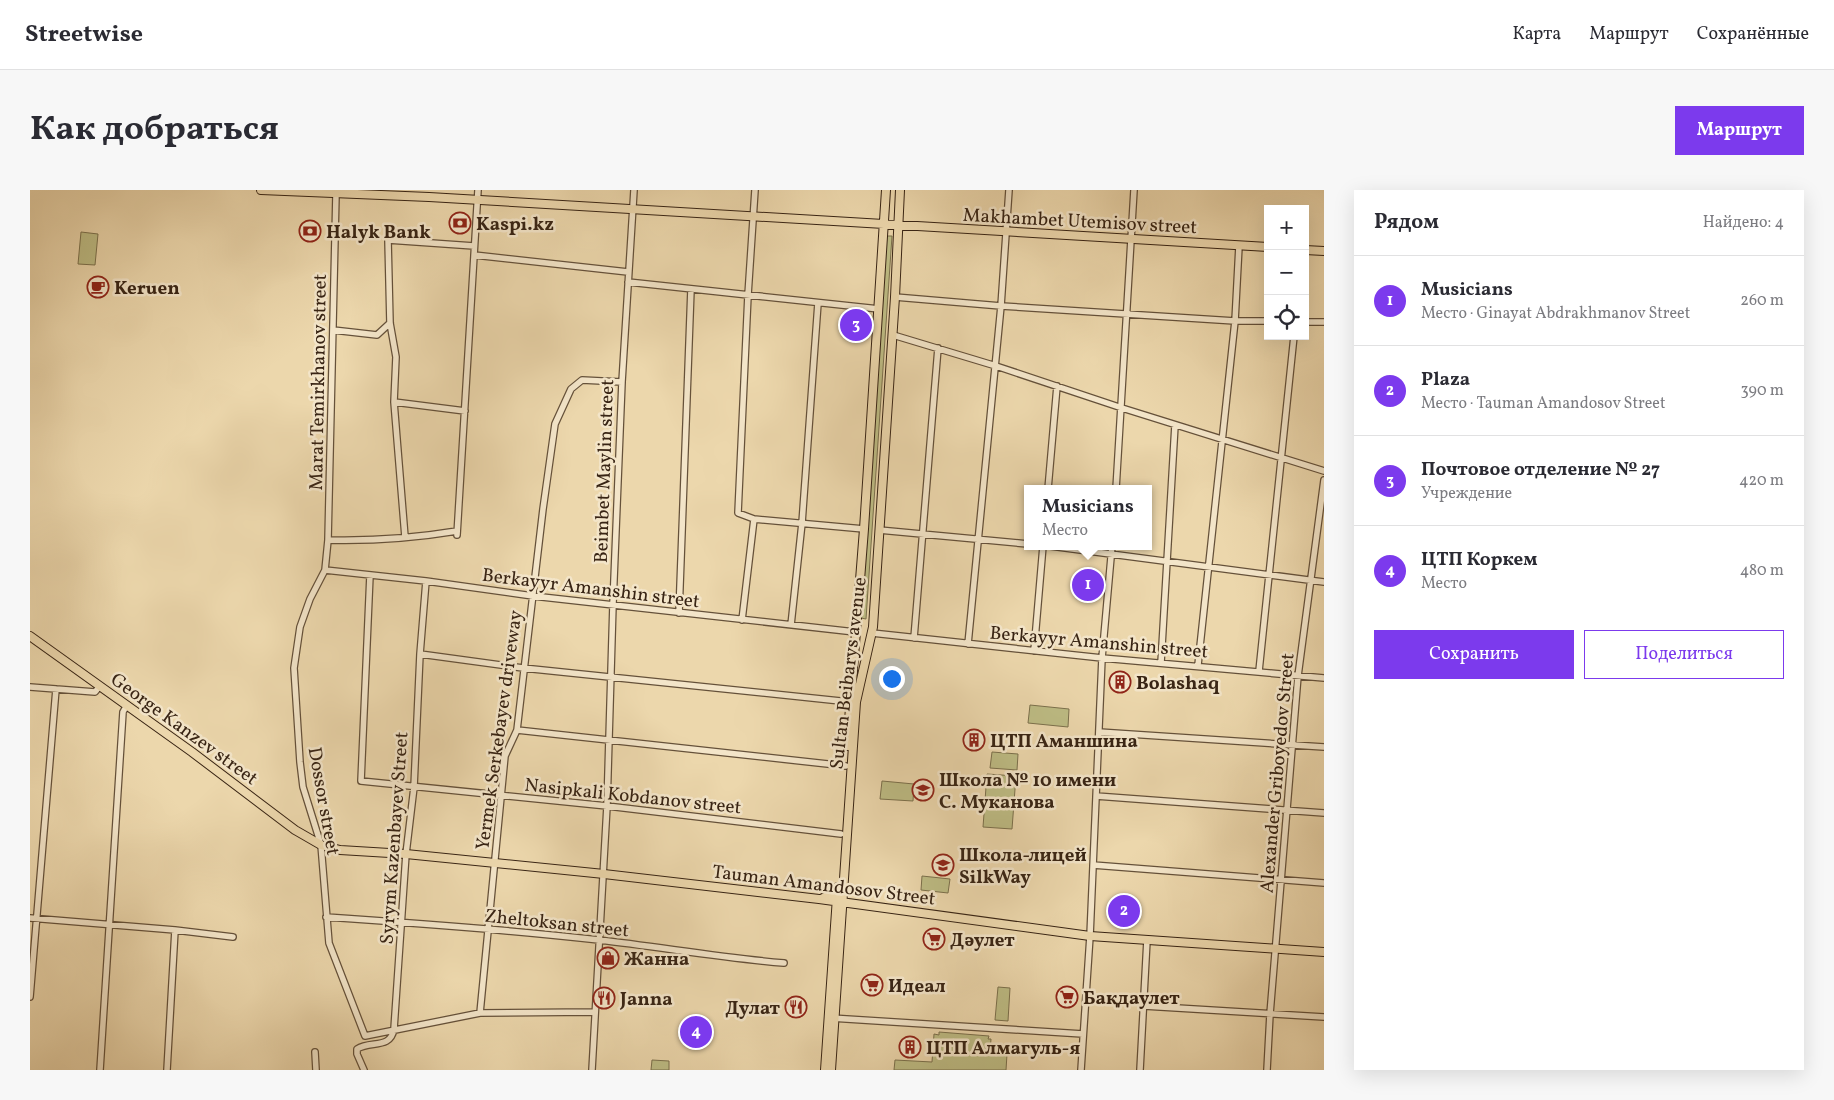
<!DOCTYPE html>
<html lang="ru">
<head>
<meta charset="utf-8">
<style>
  body { margin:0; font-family:Vollkorn,serif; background:#f7f7f7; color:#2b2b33 }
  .controls { position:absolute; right:15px; top:15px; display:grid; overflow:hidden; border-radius:0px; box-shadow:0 5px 20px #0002 }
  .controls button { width:45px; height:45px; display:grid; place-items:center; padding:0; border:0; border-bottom:1px solid #e1e1e2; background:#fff; color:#2b2b33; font:25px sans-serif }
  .you { position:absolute; left:861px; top:488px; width:18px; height:18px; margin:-12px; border:4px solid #fff; border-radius:50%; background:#1a73e8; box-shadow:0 0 0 8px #1a73e833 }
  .badge { display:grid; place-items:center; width:32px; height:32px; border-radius:50%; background:#7c3aed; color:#fff; font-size:16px; font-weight:700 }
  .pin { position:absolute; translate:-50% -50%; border:2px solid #fff; box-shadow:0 1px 5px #0006 }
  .popup { position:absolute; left:994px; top:295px; width:128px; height:65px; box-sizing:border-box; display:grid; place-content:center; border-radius:0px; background:#fff; filter:drop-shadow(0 1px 4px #0005); font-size:16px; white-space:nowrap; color:#7c7c81 }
  .popup b { font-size:19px; color:#2b2b33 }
  .popup::after { content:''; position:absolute; left:50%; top:100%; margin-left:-10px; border:10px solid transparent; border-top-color:#fff }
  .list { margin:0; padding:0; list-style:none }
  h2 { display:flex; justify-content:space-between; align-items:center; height:65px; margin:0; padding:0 20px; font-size:21px }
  h2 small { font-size:16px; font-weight:400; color:#7c7c81 }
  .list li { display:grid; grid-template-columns:32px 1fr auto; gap:15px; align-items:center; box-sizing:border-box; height:90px; padding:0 20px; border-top:1px solid #e1e1e2 }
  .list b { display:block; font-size:19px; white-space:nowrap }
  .list p { margin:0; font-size:16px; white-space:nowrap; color:#7c7c81 }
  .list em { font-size:16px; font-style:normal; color:#7c7c81 }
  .actions { display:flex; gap:10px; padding:15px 20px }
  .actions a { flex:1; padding:11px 0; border:1px solid #7c3aed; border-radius:0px; text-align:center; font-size:18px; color:#7c3aed }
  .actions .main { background:#7c3aed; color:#fff }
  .icon { flex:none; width:28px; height:28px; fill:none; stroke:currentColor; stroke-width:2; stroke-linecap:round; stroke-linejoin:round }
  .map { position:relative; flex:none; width:1294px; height:880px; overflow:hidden; border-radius:0px }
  header { display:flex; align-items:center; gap:30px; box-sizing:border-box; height:70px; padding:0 25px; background:#fff; border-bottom:1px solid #e1e1e2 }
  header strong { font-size:24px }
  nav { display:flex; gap:28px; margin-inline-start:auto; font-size:18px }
  .intro { display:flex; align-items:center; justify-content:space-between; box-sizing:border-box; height:120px; padding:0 30px }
  h1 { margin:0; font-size:35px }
  .button { padding:12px 22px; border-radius:0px; background:#7c3aed; color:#fff; font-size:18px; font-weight:700 }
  main { display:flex; gap:30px; padding:0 30px }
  aside { flex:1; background:#fff; border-radius:0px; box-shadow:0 5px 20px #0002 }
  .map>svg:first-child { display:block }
</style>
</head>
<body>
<header>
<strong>Streetwise</strong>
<nav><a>Карта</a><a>Маршрут</a><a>Сохранённые</a></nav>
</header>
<div class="intro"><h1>Как добраться</h1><a class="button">Маршрут</a></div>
<main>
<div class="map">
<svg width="1294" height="880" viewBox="0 0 1294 880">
  <rect width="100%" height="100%" fill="#ecd7ac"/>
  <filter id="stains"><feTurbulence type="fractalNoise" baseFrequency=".004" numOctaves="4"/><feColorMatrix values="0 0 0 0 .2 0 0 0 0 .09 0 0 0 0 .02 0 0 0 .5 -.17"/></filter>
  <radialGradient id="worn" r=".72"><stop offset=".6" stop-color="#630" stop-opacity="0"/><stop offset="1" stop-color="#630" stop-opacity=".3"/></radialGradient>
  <path fill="#bebd85" stroke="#7b704c" d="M51,42L68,44L65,75L48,74Z
    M856,46H862L836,429L831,428Z
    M1000,515L1039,519L1038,537L998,533Z
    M962,562L988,564L987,580L960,578Z
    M957,584L986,586L982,639L953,637Z
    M852,591L884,594L883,611L850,609Z
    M892,686L920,689L918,703L891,700Z
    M968,797L980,798L978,831L965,830Z
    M909,842L959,846L958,849H961L960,862L977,864L976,880H864L865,870L902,872L904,844L909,845Z
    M622,870L639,871V880H621Z"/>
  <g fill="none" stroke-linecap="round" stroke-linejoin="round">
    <g stroke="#65513a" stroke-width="8">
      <path id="minor" d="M306,4L298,350L295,380L280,409L270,437L264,478L270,572L273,597L291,655L299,753L335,846L450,823L565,822
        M444,65L598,82
        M598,92L849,119
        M865,107L971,116L1205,131H1238
        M1275,132H1294
        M303,140L347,145L360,133
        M863,145L966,176L1092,218L1294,281
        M364,212L435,221
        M1018,299L1027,196
        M1086,299L1104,0
        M724,329L834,339
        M849,340L998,354
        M427,345L448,0
        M375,347L364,212L366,167L360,133L358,50L444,56
        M298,350C341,351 385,348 427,341
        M1020,356L1294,392
        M295,380L396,391L503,406L825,442
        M340,385L331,591L577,616L811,644
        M649,423L661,99
        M712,430L724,329L708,323L718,105L725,0
        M761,435L772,333L788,113
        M842,443L1072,468L1294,488
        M884,448L908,158
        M938,454L971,116L979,0
        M1004,461L1013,356
        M390,464L493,478L820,512
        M1131,473L1145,235
        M1168,475L1205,131L1209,56
        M1229,481L1264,146
        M0,497L65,502L70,496
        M487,540L816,576
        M1069,542L1294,557
        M1066,606L1294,623
        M1063,675L1294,693
        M296,727C387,733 479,740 569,750C631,757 692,768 754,773
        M0,728L145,740L203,747
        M0,807L26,499
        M1114,816L1294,827
        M450,823L475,566L487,540L513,319L525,234L541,199L552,190L592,192
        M801,828L1053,844
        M285,862L286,880
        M70,880L93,522L97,515
        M137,880L145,740
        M334,880L327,864V859C341,850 360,860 364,839L376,664L384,597L390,464L396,391
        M562,880L577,616L583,414L592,192L604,0
        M1051,880L1060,746L1072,468L1082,356
        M1110,880L1117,750
        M1237,880L1240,824L1268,486L1294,290"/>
    </g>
    <g stroke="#382414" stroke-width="10">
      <path id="major" d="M231,0L399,7L1238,57
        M1275,60L1294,61
        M0,446L162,562L265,640L291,655L310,660L376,664L574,684L789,709L1060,746L1294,762
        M817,556L834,339L856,0
        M791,709L803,703L808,697
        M795,880L807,707
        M801,880L826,512L843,437L865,107L870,0"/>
    </g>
    <use href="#minor" stroke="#f3e5c9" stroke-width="5.5"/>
    <use href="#major" stroke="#ecd7ac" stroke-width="8"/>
  </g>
  <defs>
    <g id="bank-ring" transform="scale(1.125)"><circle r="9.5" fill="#f3e5c9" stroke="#8f2418" stroke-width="1.5"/><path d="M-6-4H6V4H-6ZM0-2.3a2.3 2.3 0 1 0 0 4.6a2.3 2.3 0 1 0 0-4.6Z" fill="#8f2418"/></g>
    <g id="cafe-ring" transform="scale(1.125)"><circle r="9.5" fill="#f3e5c9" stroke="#8f2418" stroke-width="1.5"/><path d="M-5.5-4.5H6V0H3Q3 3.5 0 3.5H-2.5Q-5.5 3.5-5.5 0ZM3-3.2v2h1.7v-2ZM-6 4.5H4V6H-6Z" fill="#8f2418"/></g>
    <g id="building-ring" transform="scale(1.125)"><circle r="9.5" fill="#f3e5c9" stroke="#8f2418" stroke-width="1.5"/><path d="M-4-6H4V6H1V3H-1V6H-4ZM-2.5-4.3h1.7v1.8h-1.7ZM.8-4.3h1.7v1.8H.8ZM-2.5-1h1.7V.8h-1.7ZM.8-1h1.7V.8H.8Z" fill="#8f2418"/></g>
    <g id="school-ring" transform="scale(1.125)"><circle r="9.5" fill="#f3e5c9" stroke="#8f2418" stroke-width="1.5"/><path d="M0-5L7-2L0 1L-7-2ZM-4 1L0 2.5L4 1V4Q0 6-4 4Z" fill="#8f2418"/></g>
    <g id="supermarket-ring" transform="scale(1.125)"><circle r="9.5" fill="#f3e5c9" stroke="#8f2418" stroke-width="1.5"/><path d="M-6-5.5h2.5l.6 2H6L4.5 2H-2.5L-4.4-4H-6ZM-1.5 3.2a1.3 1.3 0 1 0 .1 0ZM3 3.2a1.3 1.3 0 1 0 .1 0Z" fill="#8f2418"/></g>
    <g id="shop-ring" transform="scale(1.125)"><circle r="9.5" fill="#f3e5c9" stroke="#8f2418" stroke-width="1.5"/><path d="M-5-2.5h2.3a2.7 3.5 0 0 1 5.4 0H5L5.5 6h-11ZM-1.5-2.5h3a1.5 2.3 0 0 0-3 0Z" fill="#8f2418"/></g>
    <g id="restaurant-ring" transform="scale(1.125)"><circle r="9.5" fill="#f3e5c9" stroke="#8f2418" stroke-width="1.5"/><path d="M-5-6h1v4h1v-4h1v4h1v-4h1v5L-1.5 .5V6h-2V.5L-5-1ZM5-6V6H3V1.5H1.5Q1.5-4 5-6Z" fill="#8f2418"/></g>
  </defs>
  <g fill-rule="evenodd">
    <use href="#bank-ring" x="430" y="33"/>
    <use href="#bank-ring" x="280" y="41"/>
    <use href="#cafe-ring" x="68" y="97"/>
    <use href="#building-ring" x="1090" y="492"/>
    <use href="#building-ring" x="944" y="550"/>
    <use href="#school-ring" x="893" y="600"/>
    <use href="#school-ring" x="913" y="675"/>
    <use href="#supermarket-ring" x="904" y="749"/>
    <use href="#shop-ring" x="578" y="768"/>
    <use href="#supermarket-ring" x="842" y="795"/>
    <use href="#supermarket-ring" x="1037" y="807"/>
    <use href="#restaurant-ring" x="574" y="808"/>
    <use href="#restaurant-ring" x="766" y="817"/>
    <use href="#building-ring" x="880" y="857"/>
  </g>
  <g text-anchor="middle" stroke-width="5" stroke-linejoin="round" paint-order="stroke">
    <g font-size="19" fill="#382414" stroke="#f3e5c9">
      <text transform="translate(1050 30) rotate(3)" y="7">Makhambet Utemisov street</text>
      <text transform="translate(287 192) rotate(-89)" y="7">Marat Temirkhanov street</text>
      <text transform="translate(573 281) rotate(-88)" y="7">Beimbet Maylin street</text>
      <text transform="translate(561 397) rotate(7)" y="7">Berkayyr Amanshin street</text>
      <text transform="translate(1069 451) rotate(5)" y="7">Berkayyr Amanshin street</text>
      <text transform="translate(817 483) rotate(-83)" y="7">Sultan Beibarys avenue</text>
      <text transform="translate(155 538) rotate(36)" y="7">George Kanzev street</text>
      <text transform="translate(468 540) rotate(-82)" y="7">Yermek Serkebayev driveway</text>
      <text transform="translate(1246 583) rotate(-85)" y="7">Alexander Griboyedov Street</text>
      <text transform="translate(603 605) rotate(6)" y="7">Nasipkali Kobdanov street</text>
      <text transform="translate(295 611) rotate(80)" y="7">Dossor street</text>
      <text transform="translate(363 648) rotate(-86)" y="7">Syrym Kazenbayev Street</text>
      <text transform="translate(794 694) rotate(7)" y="7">Tauman Amandosov Street</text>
      <text transform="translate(527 732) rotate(6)" y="7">Zheltoksan street</text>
    </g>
    <g font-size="19" font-weight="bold" fill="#382414" stroke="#f3e5c9" text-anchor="start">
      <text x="446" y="40">Kaspi.kz</text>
      <text x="296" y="48">Halyk Bank</text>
      <text x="84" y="104">Keruen</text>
      <text x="1106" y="499">Bolashaq</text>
      <text x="960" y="557">ЦТП Аманшина</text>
      <text x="909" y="596">Школа № 10 имени<tspan x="909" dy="22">С. Муканова</tspan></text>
      <text x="929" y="671">Школа-лицей<tspan x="929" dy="22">SilkWay</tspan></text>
      <text x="920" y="756">Дәулет</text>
      <text x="594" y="775">Жанна</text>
      <text x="858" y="802">Идеал</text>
      <text x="1053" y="814">Бақдаулет</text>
      <text x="590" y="815">Janna</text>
      <text x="750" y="824" text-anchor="end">Дулат</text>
      <text x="896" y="864">ЦТП Алмагуль-я</text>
    </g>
  </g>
  <rect width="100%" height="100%" filter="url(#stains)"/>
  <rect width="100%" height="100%" fill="url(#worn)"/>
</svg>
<div class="controls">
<button>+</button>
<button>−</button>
<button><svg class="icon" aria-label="locate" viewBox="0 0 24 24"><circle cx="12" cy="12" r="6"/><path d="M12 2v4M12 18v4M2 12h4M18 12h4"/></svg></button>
</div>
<div class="you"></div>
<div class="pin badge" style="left:1058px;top:395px">1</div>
<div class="popup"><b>Musicians</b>Место</div>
<div class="pin badge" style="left:1094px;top:721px">2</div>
<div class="pin badge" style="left:826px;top:135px">3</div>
<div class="pin badge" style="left:666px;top:842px">4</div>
</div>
<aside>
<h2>Рядом<small>Найдено: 4</small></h2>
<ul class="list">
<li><span class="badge">1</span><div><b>Musicians</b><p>Место · Ginayat Abdrakhmanov Street</p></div><em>260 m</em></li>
<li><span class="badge">2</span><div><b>Plaza</b><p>Место · Tauman Amandosov Street</p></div><em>390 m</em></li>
<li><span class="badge">3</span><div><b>Почтовое отделение № 27</b><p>Учреждение</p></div><em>420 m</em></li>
<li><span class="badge">4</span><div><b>ЦТП Коркем</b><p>Место</p></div><em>480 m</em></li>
</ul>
<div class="actions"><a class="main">Сохранить</a><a>Поделиться</a></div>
</aside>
</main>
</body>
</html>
